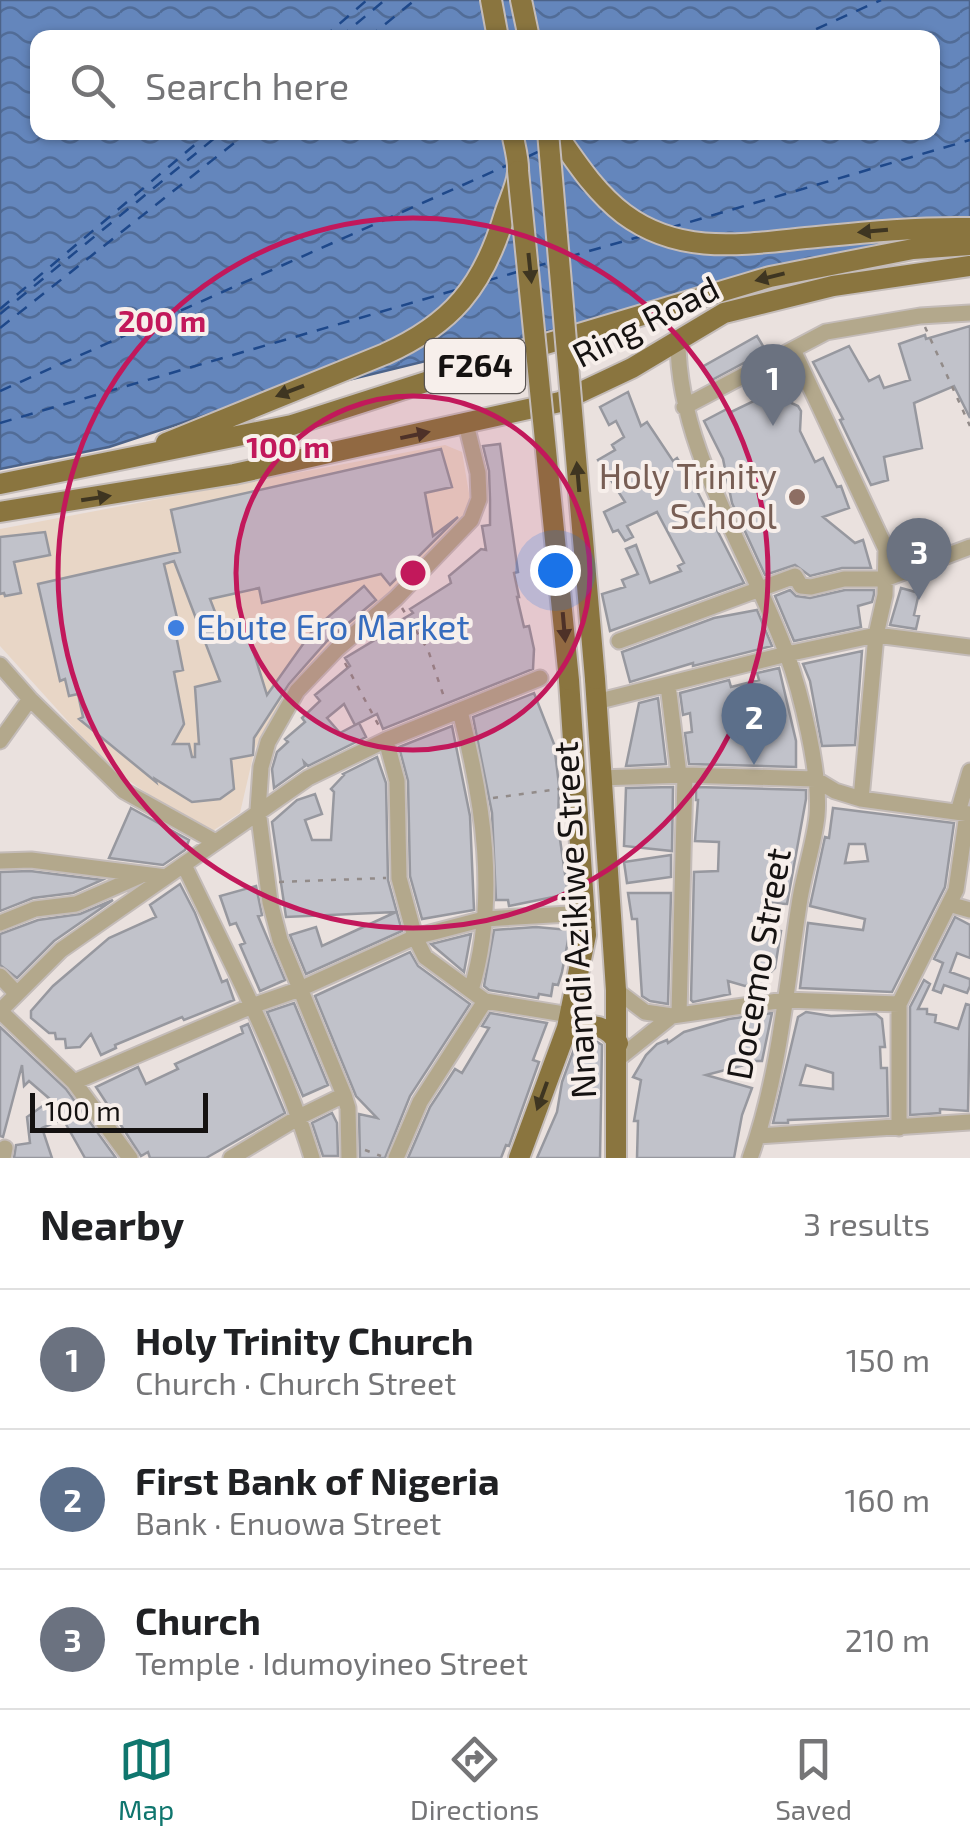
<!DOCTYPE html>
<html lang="en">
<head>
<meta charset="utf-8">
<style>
  body { margin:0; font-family:"Exo 2",sans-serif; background:#f6f6f6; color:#202124 }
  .scale { position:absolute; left:30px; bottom:25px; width:178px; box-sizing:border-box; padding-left:10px; border:5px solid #151211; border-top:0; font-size:28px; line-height:35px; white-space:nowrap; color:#151211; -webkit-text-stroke:8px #f7efeb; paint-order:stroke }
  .you { position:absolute; left:555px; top:570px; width:35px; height:35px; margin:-25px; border:8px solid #fff; border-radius:50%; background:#1a73e8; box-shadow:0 0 0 15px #1a73e833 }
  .badge { display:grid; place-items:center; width:65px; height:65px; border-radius:50%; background:#0f766e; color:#fff; font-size:32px; font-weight:700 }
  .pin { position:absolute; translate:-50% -82px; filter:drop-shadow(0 2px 5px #0008) }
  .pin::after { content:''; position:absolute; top:52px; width:35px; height:30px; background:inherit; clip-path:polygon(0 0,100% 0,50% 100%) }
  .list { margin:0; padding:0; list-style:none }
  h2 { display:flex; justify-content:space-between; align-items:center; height:130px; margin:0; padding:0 40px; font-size:42px }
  h2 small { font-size:32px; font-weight:400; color:#757577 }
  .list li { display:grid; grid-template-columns:65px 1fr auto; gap:30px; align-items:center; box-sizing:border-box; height:140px; padding:0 40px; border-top:2px solid #e0e0e0 }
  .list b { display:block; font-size:38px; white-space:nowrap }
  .list p { margin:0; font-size:32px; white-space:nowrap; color:#757577 }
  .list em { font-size:32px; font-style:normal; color:#757577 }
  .icon { flex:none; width:55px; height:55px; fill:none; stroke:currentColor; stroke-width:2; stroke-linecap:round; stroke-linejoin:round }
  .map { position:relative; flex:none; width:970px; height:1158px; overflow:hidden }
  .search { position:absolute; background:#fff; box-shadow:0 2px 8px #0004; left:30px; right:30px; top:30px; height:110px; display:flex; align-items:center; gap:25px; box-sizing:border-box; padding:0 35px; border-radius:20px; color:#757577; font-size:38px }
  .sheet { height:550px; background:#fff }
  nav { display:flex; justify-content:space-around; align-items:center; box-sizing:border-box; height:140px; border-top:2px solid #e0e0e0; background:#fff; font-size:28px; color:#757577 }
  nav a { display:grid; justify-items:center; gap:5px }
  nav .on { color:#0f766e }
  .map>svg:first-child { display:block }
</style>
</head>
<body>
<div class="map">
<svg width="970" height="1158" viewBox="0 0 970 1158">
  <defs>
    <pattern id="water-waves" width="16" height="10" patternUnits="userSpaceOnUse" patternTransform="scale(2.5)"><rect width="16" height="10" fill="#6486bc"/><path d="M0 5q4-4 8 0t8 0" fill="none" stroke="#516c97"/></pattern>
  </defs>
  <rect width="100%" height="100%" fill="#eae1de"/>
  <path fill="#e8d6c6" d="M445,445L462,452L473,517L307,667L255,748L240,813L208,834L111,769L0,646V529Z"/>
  <path fill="url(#water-waves)" stroke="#4c6389" stroke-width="2.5" fill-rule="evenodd" d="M0,0H970V240L733,286L209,414L109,447L0,469ZM38,38H932V132H38Z"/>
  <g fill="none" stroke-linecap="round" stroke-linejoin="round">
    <path stroke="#1e488a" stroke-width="2.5" stroke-dasharray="12 10" stroke-linecap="butt" d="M323,38L367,0
      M339,38L385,0
      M368,38L415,0
      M796,38L881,0
      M568,139L582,132
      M527,157L542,150
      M669,228L970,140
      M568,257L642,236
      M534,267L551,262
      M486,281L517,272
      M0,309L210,132
      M0,314L222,132
      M0,328L248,132
      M0,391L510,164
      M0,423L459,289"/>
  </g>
  <path fill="#c1c2ca" stroke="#97989f" stroke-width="2.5" fill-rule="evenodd" d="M970,326V418L954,386L914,403L922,448L884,457L888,480L871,485L840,420L843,419L813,362L849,346L869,381L879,376L884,388L910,380L899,344L925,335L926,339Z
    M757,336L766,351L710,381L702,367Z
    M781,388L787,401L798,406L801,411L800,431L815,462L823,458L837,487L841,486L849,508L823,517L855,543L863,540L871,568H842L810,576L795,565L765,575L732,503L723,459L704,421L727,409L729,413Z
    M628,392L641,426L647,422L673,461L677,458L693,483L744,583L610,631L602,594L625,587L622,580L638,574L626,549L636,545L650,583L681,571L678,566L684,563L657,512L627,526L633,537L625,541L618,530L613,532L604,512L625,502L598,460L615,450L612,445L624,437L616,421L609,425L600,407Z
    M500,444L518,572L514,573L519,597H517L524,627L529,626L534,649L533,669L383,729L377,714L355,725L344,704L327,718L340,733L359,723L366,737L308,766L304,762L305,766L274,788L272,769L277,752L288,742L285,739L305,722L302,718L320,701L315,695L350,666L345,658L388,632L386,629L413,613L410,609L451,583L449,576L481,549L486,550L482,526L490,525V499L489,471L483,446Z
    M441,449L452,487L425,493L433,536L458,517L390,585L381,574L262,603L259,588L210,599L220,625L243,618L267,695L313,630L364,586L376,600L327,641L289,684L254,738L253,755L231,759L234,789L220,799L192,802L155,779L156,782L79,719L83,717L78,694L69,696L65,679L60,681L38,584L180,552L171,510ZM174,561L220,681L195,687L199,744H195V757H192L189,744H173L184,724L174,672L183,670L176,635L181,634L164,564Z
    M45,532L50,555L14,562L21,593L5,596L4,593L0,594V537Z
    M901,588L919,593L914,615L919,616L916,629L890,625Z
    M790,590L796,596L810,598L845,590H874V594L872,602L858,606L861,627L794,641L775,596Z
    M757,610L772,646L693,666V663L630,682L622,652L714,618Z
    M862,651L855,745L822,746L810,681L803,664Z
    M779,668L796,741V767L689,764L685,733L692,732L690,713L683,715L680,693L729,680L731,687L759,680L757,673Z
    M534,693L554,744L559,785L558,826L568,894L509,906L508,900H496L492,813L473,717Z
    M658,698L666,764L626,766L639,703Z
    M452,726L470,816L474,910L422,919L410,876L408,781L399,747Z
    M377,757L386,783L388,880L402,931L306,974L290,935L316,927L322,946L396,912L286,917L272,822L297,800L315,794L322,814L305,820L312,840H331L334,792L331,789L344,775L343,774Z
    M673,787L672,851L624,846L626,788Z
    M696,787L806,790V799L787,904L772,903L767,929L781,931L775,968L760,983L745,986L728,981L730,994L693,1002L691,1000L694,872L718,871L719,842L695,841L698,800H696Z
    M131,808L189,840L185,850L163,865L109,858Z
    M833,808L954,823L945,887L892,992L800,988L808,923L863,930L865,919L810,906L825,837L829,838ZM849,844H865L868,861L845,863Z
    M671,855V877L627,883L624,862Z
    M30,871L102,880L73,893L33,898L0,911V872Z
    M180,884L195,913L222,982L227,980L234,1000L184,1020L182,1017L115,1045L116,1048L101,1055L91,1034L80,1047L66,1048L65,1039H56L55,1033H49L31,1018V1011L53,986L109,938L156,917L150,905Z
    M256,886L262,915L258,916L285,980L260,991L240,945L245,943L236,923L230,925L220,896Z
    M628,893H671L668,1004L650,1001L642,996L637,919H632Z
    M113,900L54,941L17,978L0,965V934L38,920L80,914Z
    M955,917L970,925V958L957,953L950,972L970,979V986L967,993L944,985L941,993L933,990L943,963L934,959Z
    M536,927L570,930L562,972L558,985L553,984L551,996L539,994L538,998L489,990L484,986L494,930Z
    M471,934L464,972L431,944Z
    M410,952L418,966L470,1004L410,1096L385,1158H360L359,1114L377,1118L356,1096L315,996Z
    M924,980L930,984L918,1009H927V1014L936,1015L935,1022L958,1029L966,1004L970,1005L968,1111L940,1109V1113L910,1115V1007Z
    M294,1003L328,1085L303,1096L267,1012Z
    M806,1012L831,1016L876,1014L882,1019L885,1047H880L881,1068H887L888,1116L788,1120V1123H773L798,1017ZM806,1065L833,1073V1089L800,1085Z
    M490,1013L547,1023L533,1060L539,1062L509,1146L506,1145L501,1158H408L430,1107L455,1069L462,1073L489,1028L482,1026Z
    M772,1013L762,1061H748V1064L706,1075L752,1088L742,1115L734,1158H637L638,1121H634L641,1080L633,1077L646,1055L657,1044L667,1040L668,1043L684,1032L729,1019Z
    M248,1024L285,1113L206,1158H150L148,1152L141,1156L96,1087L138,1067L146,1084L178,1069L175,1064L243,1033L241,1027Z
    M0,1027L66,1089L116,1158H85L63,1119L42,1128L52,1158H14L16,1145L30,1143L27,1117L51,1100L29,1081L24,1086L22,1065L3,1137L0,1136Z
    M594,1040L602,1045L600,1158H537L557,1112L562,1082L577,1041Z
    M332,1113L337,1123L338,1156H323L312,1123Z"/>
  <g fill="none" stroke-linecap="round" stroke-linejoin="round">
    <g stroke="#c4bcb9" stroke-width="19">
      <path id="minor" d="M678,339C677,447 749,552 786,652C801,692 821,774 817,816C814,845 803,875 799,905C786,989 779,1078 750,1158
        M793,350L886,549L885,595L876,635L861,799
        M684,407L826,332L920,316L970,313
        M619,641L795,576L801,586L811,587L844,579H885L970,547
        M0,665L30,699L124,791L214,841
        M668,685L679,775
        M596,702L787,654L876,635L970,647
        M460,711C483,801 499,899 471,990
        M386,740L397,781L399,878L415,937L425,957L485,1001L570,1015
        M0,741L30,699
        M600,778L685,775L815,779L835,791L861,799L970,814
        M958,812L970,771
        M0,861L31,860L166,877
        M184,865C230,961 281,1056 312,1158
        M949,904L970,910
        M0,923L35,909L76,904L140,876
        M0,976L17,994
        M616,990L645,1012L672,1016L785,1000L899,1004
        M0,1011L61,950L308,778L386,740L540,678
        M0,1011L74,1082L130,1158
        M679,1014L685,775
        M618,1059L672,1016
        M74,1082L252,1006L300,989L415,937L484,919L587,913
        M899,1128V1004L956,890L967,814
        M758,1136L970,1122
        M3,1158L5,1148
        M231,1158L299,1117L344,1095
        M349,1158L348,1108L344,1095L280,940L270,902L258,810L261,767L268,742L297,691L337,649L396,598L471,520L479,499L478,473L466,424
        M396,1158L420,1102L485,1001"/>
    </g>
    <g stroke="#c4bcb9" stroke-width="24">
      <path id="major" d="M491,0L498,38
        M521,0L529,38
        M555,132C576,162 595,192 624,214C683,258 750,243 817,237C868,232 919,227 970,228
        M166,443L385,354C452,324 483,286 504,217C508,203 517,186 518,172C519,160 514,144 512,132
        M0,484L292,425L519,352L770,277L913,249L970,245
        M0,512L234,474L560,402L632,368L724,313L833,286L970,266
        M595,679L616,990V1158
        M567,1028C590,1026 604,1021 618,1043
        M519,1158L567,1028L586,935L569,680"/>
    </g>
    <path stroke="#928b89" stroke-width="2.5" stroke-dasharray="5 8" stroke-linecap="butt" d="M925,327L970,426
      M402,608L428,650L445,700
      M345,663L379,726
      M493,798L559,789
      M279,882L386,878
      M365,1150L381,1156"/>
    <use href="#minor" stroke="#b3a88c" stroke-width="15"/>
    <use href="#major" stroke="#8a753f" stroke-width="20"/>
    <g stroke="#c4bcb9" stroke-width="24" stroke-linecap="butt">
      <path id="major-bridge" d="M548,132L595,679
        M518,171L569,680"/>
    </g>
    <use href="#major-bridge" stroke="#8a753f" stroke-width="20"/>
  </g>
  <defs><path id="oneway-solid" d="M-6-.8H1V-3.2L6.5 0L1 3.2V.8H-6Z" transform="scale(2.5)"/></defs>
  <g fill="#3e3521">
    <use href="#oneway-solid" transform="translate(873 231) rotate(175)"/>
    <use href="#oneway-solid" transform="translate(530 268) rotate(84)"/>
    <use href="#oneway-solid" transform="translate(770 277) rotate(166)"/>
    <use href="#oneway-solid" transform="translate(290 391) rotate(159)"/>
    <use href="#oneway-solid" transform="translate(415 435) rotate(-12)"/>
    <use href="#oneway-solid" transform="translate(578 477) rotate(-95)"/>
    <use href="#oneway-solid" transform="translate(96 498) rotate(-9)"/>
    <use href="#oneway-solid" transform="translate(564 627) rotate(85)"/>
    <use href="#oneway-solid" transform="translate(542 1096) rotate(110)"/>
  </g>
  <circle cx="413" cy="573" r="177" fill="#c2185b" fill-opacity=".12"/>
  <g fill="none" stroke="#c2185b" stroke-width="5">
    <circle cx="413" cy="573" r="177"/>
    <circle cx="413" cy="573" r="355"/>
  </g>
  <circle fill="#8d6e63" stroke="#f7efeb" stroke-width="4" cx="797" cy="497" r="10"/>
  <circle fill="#3f7fe0" stroke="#f7efeb" stroke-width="4" cx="176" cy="628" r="10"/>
  <g text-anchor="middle" stroke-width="8" stroke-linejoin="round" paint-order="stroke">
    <rect fill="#f7efeb" stroke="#595452" stroke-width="2.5" x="425" y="339" width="100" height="54" rx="8"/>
    <g font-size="32" font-weight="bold" fill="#151211">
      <text x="475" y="377">F264</text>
    </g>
    <g font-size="35" fill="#151211" stroke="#f7efeb">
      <text transform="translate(646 322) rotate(-27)" y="12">Ring Road</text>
      <text transform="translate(575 920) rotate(-93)" y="12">Nnamdi Azikiwe Street</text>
      <text transform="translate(759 964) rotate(-80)" y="12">Docemo Street</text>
    </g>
    <g font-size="35" fill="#785e54" stroke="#f7efeb" text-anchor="end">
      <text x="777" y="489">Holy Trinity<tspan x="777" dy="40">School</tspan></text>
    </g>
    <g font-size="35" fill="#366cbe" stroke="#f7efeb" text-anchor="start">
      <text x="196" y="640">Ebute Ero Market</text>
    </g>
  </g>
  <circle cx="413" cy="573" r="15" fill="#c2185b" stroke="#f7efeb" stroke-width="5"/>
  <g font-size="30" text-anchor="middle" font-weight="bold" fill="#c2185b" stroke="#f7efeb" stroke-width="8" stroke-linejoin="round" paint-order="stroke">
    <text x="162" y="332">200 m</text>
    <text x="288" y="458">100 m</text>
  </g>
</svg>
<div class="scale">100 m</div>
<div class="you"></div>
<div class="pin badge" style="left:773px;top:426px;background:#6b7280">1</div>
<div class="pin badge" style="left:754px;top:765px;background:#5c6f8a">2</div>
<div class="pin badge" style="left:919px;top:600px;background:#6b7280">3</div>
<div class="search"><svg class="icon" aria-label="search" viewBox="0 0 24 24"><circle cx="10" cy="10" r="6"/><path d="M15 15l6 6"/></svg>Search here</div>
</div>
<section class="sheet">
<h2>Nearby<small>3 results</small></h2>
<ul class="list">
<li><span class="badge" style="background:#6b7280">1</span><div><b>Holy Trinity Church</b><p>Church · Church Street</p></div><em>150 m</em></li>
<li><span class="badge" style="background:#5c6f8a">2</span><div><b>First Bank of Nigeria</b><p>Bank · Enuowa Street</p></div><em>160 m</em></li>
<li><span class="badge" style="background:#6b7280">3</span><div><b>Church</b><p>Temple · Idumoyineo Street</p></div><em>210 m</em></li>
</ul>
</section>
<nav>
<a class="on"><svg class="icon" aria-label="map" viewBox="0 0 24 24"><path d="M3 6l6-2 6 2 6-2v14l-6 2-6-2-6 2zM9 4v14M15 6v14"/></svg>Map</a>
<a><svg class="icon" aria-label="directions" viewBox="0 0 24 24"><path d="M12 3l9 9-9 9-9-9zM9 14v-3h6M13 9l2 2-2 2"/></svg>Directions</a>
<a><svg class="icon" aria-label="saved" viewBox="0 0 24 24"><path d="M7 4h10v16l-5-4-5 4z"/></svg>Saved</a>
</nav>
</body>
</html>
